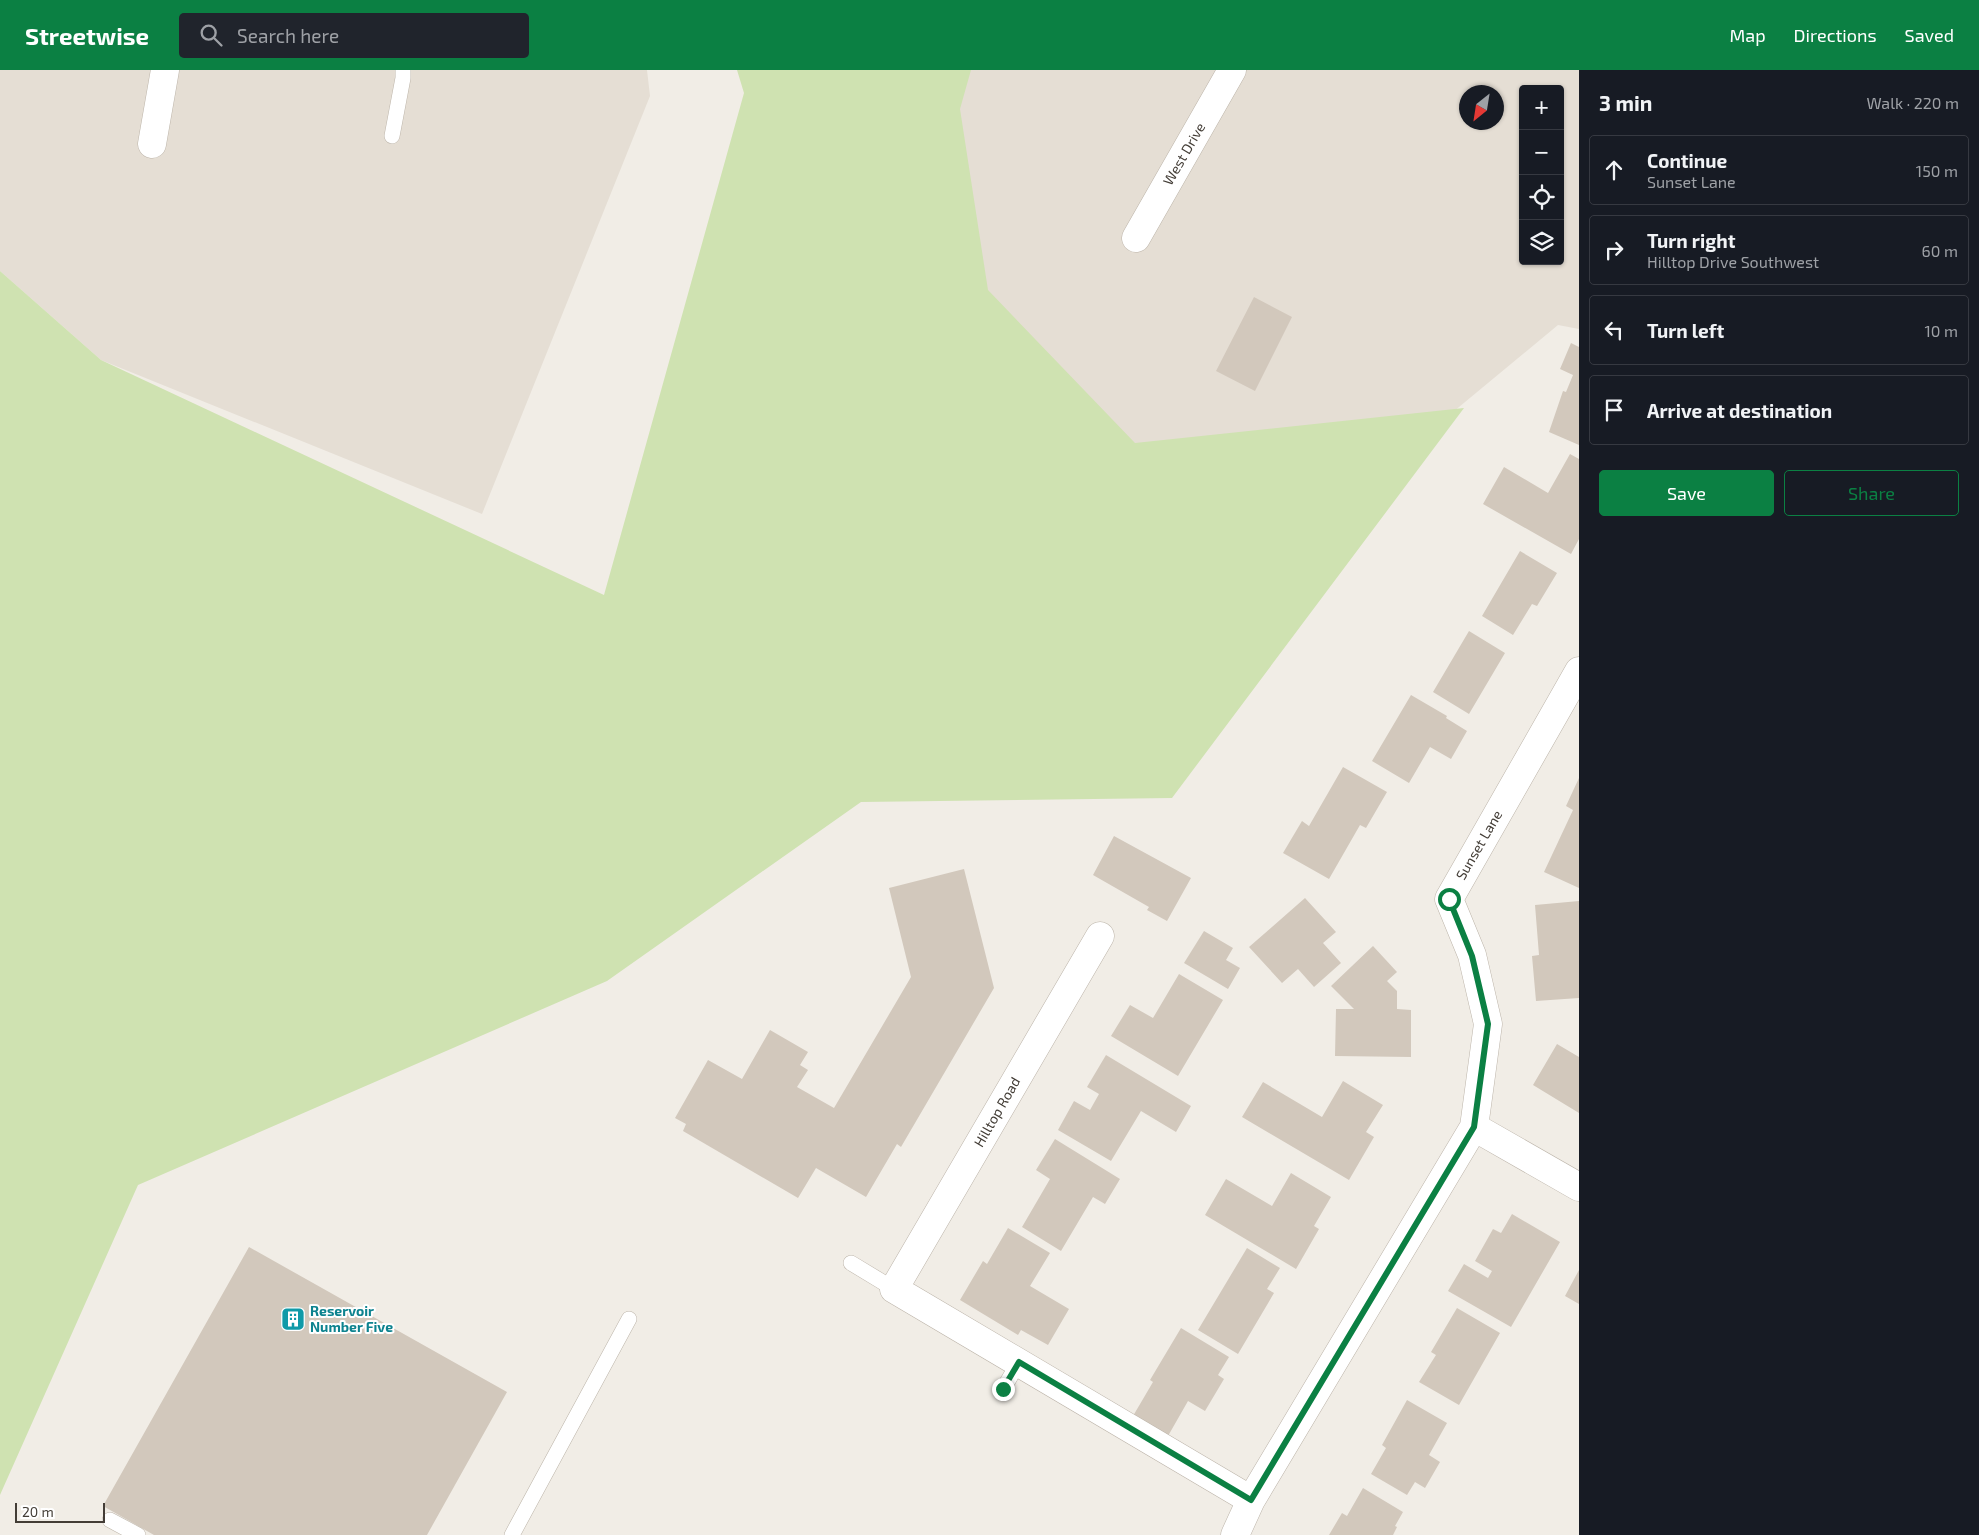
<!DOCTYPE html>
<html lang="en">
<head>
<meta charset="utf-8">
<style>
  body { margin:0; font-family:"Exo 2",sans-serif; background:#20242c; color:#f1f3f6 }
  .controls { position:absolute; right:15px; top:15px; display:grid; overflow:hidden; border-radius:5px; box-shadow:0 1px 4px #0004 }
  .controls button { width:45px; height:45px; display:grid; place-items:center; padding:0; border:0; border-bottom:1px solid #363941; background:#171b24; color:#f1f3f6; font:25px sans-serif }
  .compass { position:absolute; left:1459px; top:15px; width:45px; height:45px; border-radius:50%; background:#171b24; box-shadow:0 1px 4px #0004; rotate:210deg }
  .scale { position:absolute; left:15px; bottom:12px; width:90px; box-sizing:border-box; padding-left:5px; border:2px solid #433d36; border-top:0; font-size:14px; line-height:18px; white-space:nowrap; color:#433d36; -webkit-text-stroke:4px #fff; paint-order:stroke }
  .stop { position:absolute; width:15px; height:15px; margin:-11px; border:4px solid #0b8043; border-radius:50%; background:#fff }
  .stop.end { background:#0b8043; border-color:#fff; box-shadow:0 1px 5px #0008 }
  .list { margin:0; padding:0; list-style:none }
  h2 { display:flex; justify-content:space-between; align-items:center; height:65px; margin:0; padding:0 20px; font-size:21px }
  h2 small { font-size:16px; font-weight:400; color:#9ea1a6 }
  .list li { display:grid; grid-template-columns:32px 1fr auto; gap:15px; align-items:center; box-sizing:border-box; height:70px; margin:0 10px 10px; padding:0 10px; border:1px solid #363941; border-radius:5px }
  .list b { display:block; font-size:19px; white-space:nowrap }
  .list p { margin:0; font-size:16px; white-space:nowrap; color:#9ea1a6 }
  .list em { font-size:16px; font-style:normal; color:#9ea1a6 }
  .actions { display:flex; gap:10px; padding:15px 20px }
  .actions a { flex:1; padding:11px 0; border:1px solid #0b8043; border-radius:5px; text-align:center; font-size:18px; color:#0b8043 }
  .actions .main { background:#0b8043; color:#fff }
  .icon { flex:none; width:28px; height:28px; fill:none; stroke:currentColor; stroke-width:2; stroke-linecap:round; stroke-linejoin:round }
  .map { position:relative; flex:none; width:1579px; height:1465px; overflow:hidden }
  header { display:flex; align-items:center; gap:30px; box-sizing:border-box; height:70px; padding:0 25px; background:#0b8043; color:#fff }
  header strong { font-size:24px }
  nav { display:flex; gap:28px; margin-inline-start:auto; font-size:18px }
  .search { width:350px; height:45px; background:#20242c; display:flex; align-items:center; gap:12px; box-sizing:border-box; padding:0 18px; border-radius:5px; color:#9ea1a6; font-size:19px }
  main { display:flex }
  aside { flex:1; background:#171b24 }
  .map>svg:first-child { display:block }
</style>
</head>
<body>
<header>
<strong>Streetwise</strong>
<div class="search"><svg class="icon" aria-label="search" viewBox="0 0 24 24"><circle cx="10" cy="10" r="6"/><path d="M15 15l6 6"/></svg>Search here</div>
<nav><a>Map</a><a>Directions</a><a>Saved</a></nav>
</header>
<main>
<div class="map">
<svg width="1579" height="1465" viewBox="0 0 1579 1465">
  <rect width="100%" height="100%" fill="#f1ede6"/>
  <path fill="#e5ded4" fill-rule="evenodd" d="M0,0H647L650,26L482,444L101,290L0,201Z
    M933,0H1579V259L1558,255L1319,453L1026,337L914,128ZM1523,19H1560V191H1523ZM1466,22H1496V52H1466Z"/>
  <path fill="#cfe2b1" d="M737,0H971L960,39L988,220L1135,373L1464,338L1172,728L861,732L607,911L138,1115L0,1425V201L101,290L604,525L744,23Z"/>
  <path fill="#d2c8bc" d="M1254,227L1292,247L1255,321L1216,301Z
    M1571,273L1579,277V375L1549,362L1563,321L1566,322L1573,305L1560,299Z
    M1570,384L1579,389V469L1571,484L1483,434L1504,397L1548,423Z
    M1520,481L1557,503L1537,536L1532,534L1513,565L1482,546Z
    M1469,561L1505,583L1469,644L1433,622Z
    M1411,625L1447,646L1446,648L1467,661L1451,689L1430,677L1409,713L1372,691Z
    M1343,697L1387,722L1366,758L1360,755L1329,809L1283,783L1302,751L1309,756Z
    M1579,708V818L1544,802L1573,740L1566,736Z
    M1114,766L1191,808L1167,851L1147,840L1149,837L1093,805Z
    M964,799L994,918L901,1077L897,1074L866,1127L816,1098L798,1128L683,1061L686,1054L675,1048L708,990L742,1009L770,960L808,982L800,995L808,1000L797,1017L834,1038L911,907L889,818Z
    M1305,828L1336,862L1323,873L1341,893L1314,917L1298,899L1282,913L1249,877Z
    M1579,831V928L1536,931L1532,886L1539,885L1535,835Z
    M1204,861L1233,878L1226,890L1240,898L1228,919L1184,893Z
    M1373,876L1397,902L1387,911L1397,921V939L1411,940V987L1335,986L1336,939H1354L1331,916Z
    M1179,904L1223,930L1178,1006L1111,966L1130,935L1153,948Z
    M1557,974L1579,987V1043L1533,1015Z
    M1106,985L1191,1036L1176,1062L1141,1041L1111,1091L1058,1060L1074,1031L1090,1040L1099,1024L1087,1017Z
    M1343,1011L1383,1035L1366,1062L1374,1067L1349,1110L1242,1047L1263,1012L1322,1047Z
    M1055,1069L1120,1109L1105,1134L1093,1127L1061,1181L1022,1157L1050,1109L1036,1100Z
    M1291,1103L1331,1127L1314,1156L1319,1159L1296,1199L1205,1145L1226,1109L1272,1136Z
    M1512,1144L1560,1172L1511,1257L1448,1221L1464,1194L1488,1208L1492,1201L1475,1191L1493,1159L1501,1163Z
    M1008,1158L1050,1183L1030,1216L1069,1239L1048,1275L1021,1260L1018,1265L960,1230L983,1191L987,1194Z
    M249,1177L507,1322L427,1465H154L103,1436Z
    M1247,1178L1280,1198L1267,1219L1274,1223L1238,1284L1198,1260Z
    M1579,1200V1234L1565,1226Z
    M1457,1238L1500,1263L1459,1335L1419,1312L1436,1285L1431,1282Z
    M1181,1258L1229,1287L1218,1305L1224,1309L1205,1341L1188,1331L1168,1366L1133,1346L1153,1312L1150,1310Z
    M1407,1330L1447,1353L1429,1385L1440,1392L1425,1418L1415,1412L1407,1425L1371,1404L1386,1378L1382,1375Z
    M1363,1418L1403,1442L1395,1456L1397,1457L1393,1465H1329L1342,1443L1347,1446Z"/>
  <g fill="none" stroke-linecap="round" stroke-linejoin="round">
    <g stroke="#bcb4a9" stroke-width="16">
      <path id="lane" d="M392,66L403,8V0
        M851,1193L894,1219
        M1003,1319L1019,1292
        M110,1450L138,1465
        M512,1465L629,1249"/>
    </g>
    <g stroke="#bcb4a9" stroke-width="29">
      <path id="street" d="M152,74L165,0
        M1136,168L1232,0
        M1100,866L894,1219L1251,1430
        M1474,1057L1579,1117
        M1235,1465L1251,1430L1474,1057L1488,954L1472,885L1449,829L1579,601"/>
    </g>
    <use href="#lane" stroke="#fff" stroke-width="15"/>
    <use href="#street" stroke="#fff" stroke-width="28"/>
  </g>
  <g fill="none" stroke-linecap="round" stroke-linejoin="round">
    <path stroke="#0b8043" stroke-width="6" d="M1003,1319L1019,1292L1251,1430L1474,1057L1488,954L1472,886L1449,829"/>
  </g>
  <defs>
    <g id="building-square" transform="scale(1.25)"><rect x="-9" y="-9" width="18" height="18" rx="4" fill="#0f9aa8" stroke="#fff"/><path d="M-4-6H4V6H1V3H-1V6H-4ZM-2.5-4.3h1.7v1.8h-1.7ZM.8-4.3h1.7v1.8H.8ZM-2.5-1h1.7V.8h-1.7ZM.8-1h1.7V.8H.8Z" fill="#fff"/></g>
  </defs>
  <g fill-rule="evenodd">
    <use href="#building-square" x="293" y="1249"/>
  </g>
  <g text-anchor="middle" stroke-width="4" stroke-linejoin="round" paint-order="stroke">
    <g font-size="14" fill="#433d36" stroke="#fff">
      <text transform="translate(1184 84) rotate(-60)" y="5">West Drive</text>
      <text transform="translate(1479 775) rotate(-60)" y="5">Sunset Lane</text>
      <text transform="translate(997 1042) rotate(-60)" y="5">Hilltop Road</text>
    </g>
    <g font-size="14" font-weight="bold" fill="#0d838f" stroke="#fff" text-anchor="start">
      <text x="310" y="1246">Reservoir<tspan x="310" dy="16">Number Five</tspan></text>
    </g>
  </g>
</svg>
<div class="controls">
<button>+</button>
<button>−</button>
<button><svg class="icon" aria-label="locate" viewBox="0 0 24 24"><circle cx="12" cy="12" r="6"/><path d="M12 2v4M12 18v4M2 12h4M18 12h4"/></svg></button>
<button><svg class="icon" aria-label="layers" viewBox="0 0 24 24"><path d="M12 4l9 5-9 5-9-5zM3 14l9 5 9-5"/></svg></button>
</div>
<svg class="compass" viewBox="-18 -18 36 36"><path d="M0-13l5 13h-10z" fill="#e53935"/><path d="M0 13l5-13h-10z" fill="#9ea1a6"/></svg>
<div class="scale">20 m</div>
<div class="stop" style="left:1449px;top:829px"></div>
<div class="stop end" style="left:1003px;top:1319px"></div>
</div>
<aside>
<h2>3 min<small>Walk · 220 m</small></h2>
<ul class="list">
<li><svg class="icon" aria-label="ahead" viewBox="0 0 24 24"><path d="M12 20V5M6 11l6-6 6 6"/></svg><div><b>Continue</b><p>Sunset Lane</p></div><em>150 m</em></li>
<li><svg class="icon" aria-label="right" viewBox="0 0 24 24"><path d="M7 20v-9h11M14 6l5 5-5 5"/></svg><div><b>Turn right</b><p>Hilltop Drive Southwest</p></div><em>60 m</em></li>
<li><svg class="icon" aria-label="left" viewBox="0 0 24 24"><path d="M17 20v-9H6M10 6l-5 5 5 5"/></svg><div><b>Turn left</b></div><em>10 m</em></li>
<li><svg class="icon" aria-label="arrive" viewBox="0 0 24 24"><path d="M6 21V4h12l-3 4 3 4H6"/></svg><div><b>Arrive at destination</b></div></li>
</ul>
<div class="actions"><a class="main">Save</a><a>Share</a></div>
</aside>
</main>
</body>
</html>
